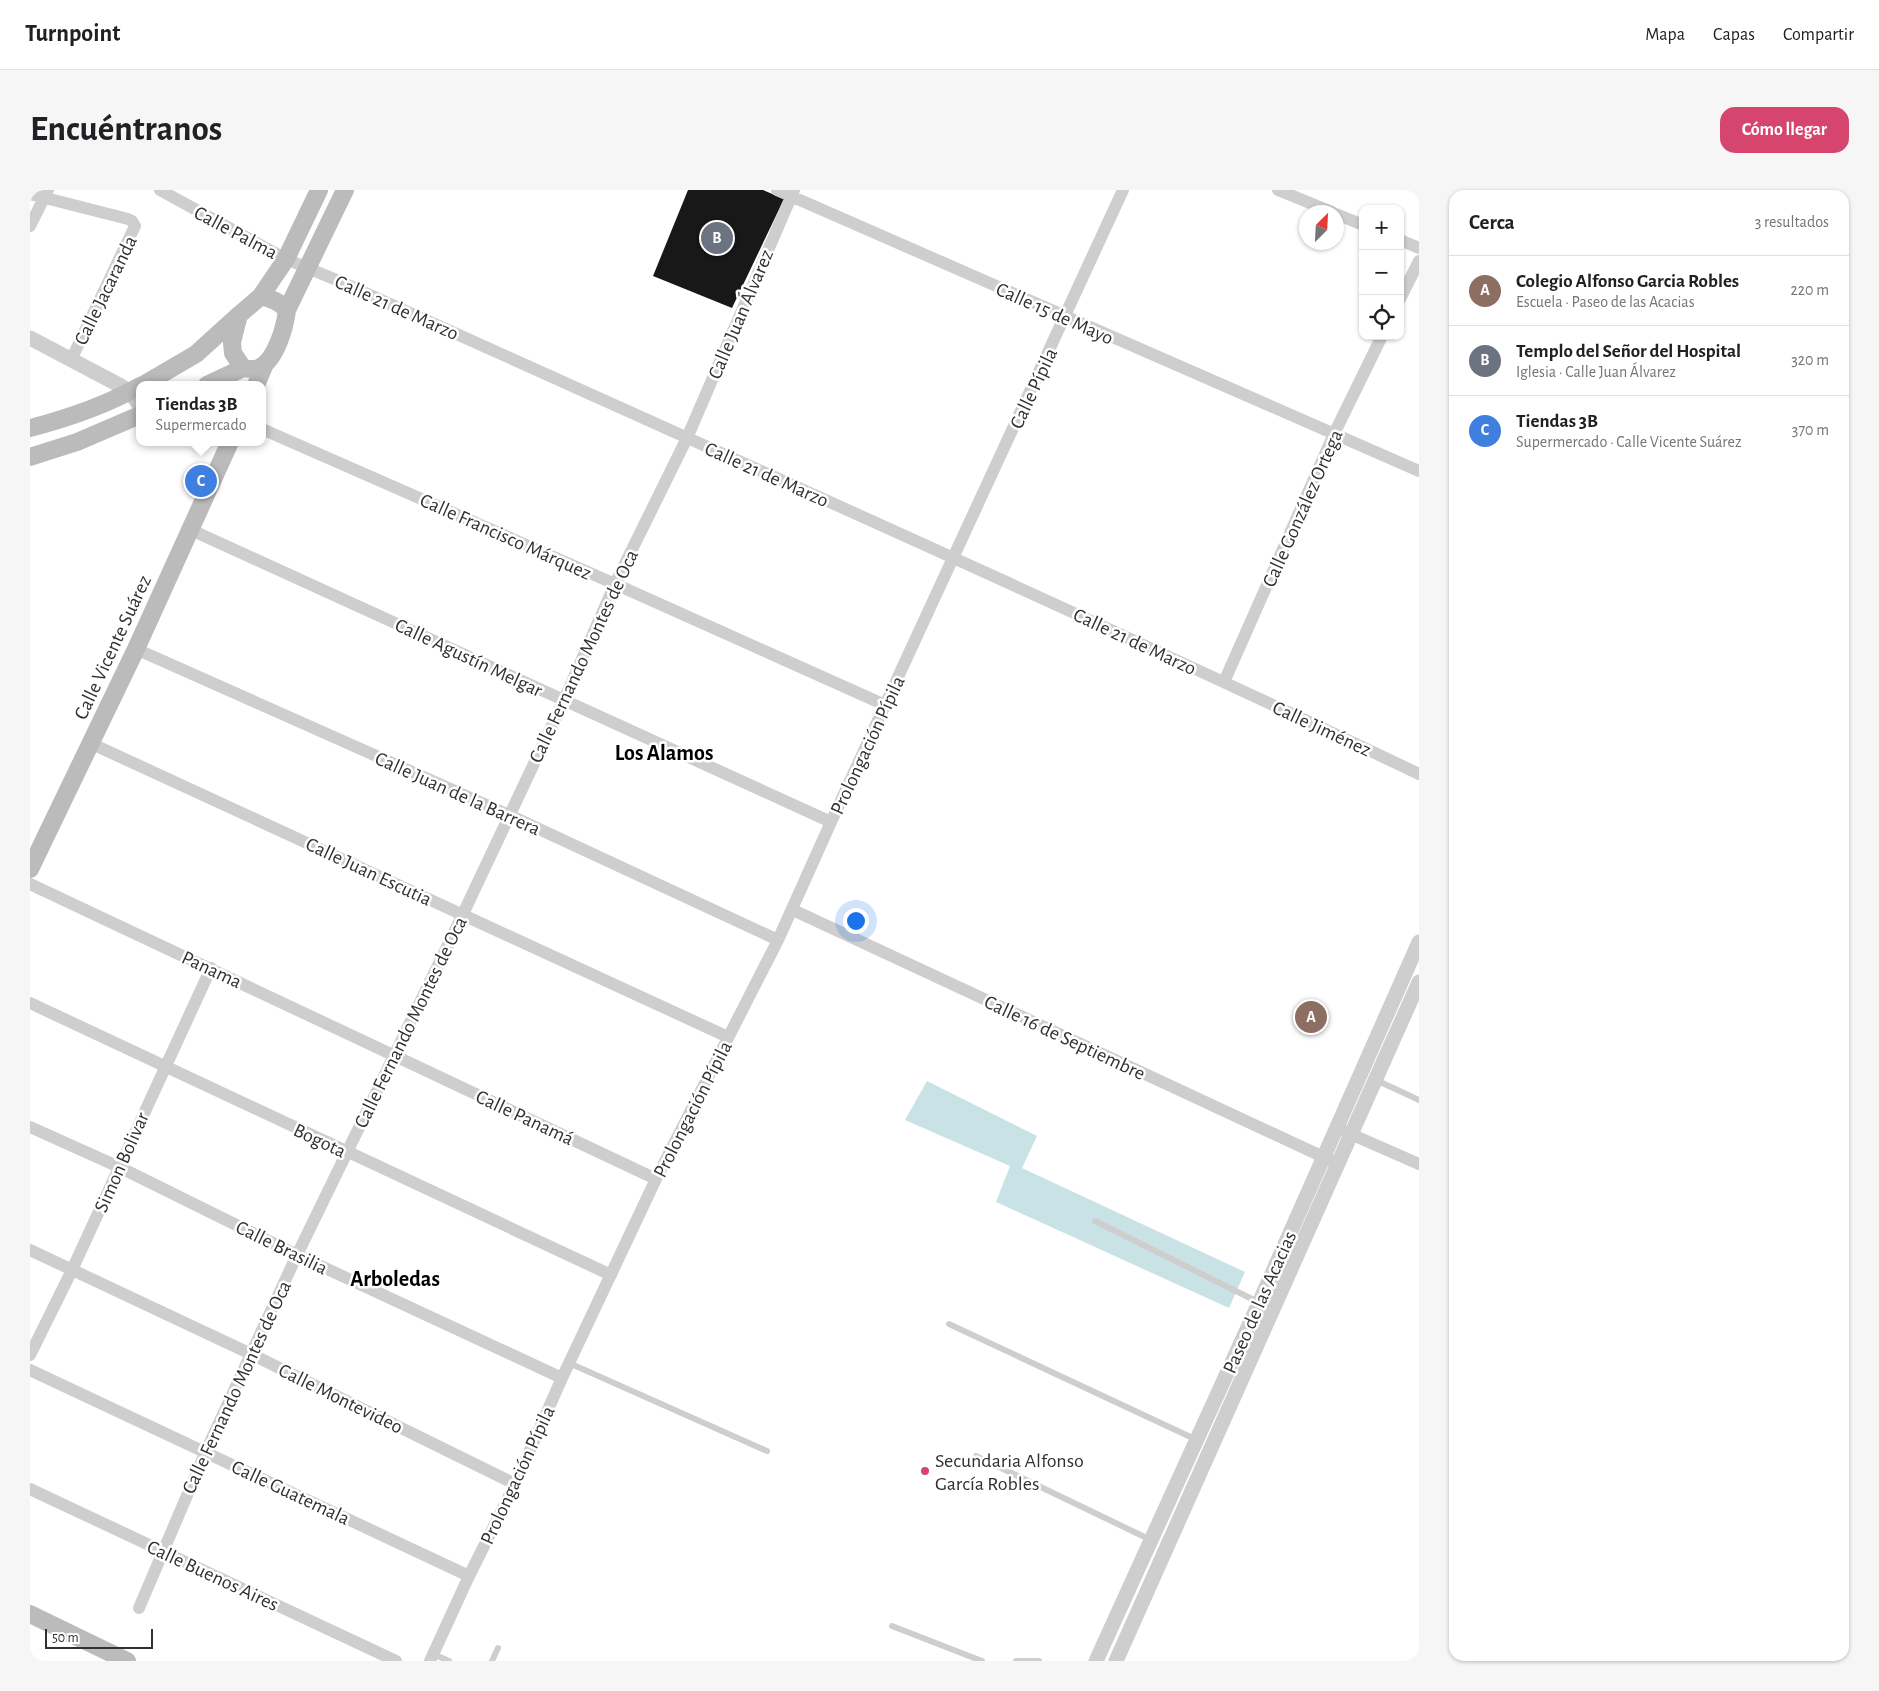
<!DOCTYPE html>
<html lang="es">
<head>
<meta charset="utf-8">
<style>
  body { margin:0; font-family:"Alegreya Sans",sans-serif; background:#f6f6f6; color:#202124 }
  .controls { position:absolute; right:15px; top:15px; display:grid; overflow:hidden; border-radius:10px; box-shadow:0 1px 4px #0004 }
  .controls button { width:45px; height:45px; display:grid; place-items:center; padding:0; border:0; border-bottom:1px solid #e0e0e0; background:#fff; color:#202124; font:25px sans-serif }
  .compass { position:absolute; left:1269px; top:15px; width:45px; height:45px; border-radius:50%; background:#fff; box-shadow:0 1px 4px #0004; rotate:24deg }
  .scale { position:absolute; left:15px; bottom:12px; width:108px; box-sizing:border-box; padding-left:5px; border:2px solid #313131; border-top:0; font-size:14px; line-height:18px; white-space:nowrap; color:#313131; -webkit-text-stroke:4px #fff; paint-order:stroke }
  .you { position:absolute; left:825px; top:730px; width:18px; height:18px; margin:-12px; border:4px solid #fff; border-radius:50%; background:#1a73e8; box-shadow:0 0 0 8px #1a73e833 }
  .badge { display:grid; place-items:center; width:32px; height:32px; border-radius:50%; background:#d6456e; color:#fff; font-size:16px; font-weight:700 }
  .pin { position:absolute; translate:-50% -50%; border:2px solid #fff; box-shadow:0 1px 5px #0006 }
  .popup { position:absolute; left:106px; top:191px; width:130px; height:65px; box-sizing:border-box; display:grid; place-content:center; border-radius:10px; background:#fff; filter:drop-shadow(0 1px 4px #0005); font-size:16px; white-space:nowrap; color:#757577 }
  .popup b { font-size:19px; color:#202124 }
  .popup::after { content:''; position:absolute; left:50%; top:100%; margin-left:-10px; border:10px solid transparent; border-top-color:#fff }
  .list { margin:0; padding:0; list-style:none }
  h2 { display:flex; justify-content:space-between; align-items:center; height:65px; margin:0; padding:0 20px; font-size:21px }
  h2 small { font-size:16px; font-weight:400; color:#757577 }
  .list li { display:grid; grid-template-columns:32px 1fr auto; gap:15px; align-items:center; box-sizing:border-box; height:70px; padding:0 20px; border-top:1px solid #e0e0e0 }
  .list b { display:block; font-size:19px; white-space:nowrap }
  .list p { margin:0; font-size:16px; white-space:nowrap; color:#757577 }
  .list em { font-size:16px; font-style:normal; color:#757577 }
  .icon { flex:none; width:28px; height:28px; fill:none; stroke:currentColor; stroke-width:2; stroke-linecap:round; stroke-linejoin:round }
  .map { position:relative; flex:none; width:1389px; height:1471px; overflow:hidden; border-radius:15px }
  header { display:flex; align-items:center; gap:30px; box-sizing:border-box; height:70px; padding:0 25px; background:#fff; border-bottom:1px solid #e0e0e0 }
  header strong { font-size:24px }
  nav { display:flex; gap:28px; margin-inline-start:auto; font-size:18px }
  .intro { display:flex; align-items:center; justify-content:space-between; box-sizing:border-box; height:120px; padding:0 30px }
  h1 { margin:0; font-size:35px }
  .button { padding:12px 22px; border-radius:15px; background:#d6456e; color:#fff; font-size:18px; font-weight:700 }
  main { display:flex; gap:30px; padding:0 30px }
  aside { flex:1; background:#fff; border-radius:15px; box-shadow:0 1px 4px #0004 }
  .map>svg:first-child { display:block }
</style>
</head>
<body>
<header>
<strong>Turnpoint</strong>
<nav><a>Mapa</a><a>Capas</a><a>Compartir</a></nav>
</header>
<div class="intro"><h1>Encuéntranos</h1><a class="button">Cómo llegar</a></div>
<main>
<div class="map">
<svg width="1389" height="1471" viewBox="0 0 1389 1471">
  <rect width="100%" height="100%" fill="#fff"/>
  <path fill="#c9e2e6" d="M897,891L1007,946L992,978L1215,1082L1199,1118L966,1012L980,976L875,930Z"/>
  <path fill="#181818" d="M658,0H733L754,9L702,118L623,86Z"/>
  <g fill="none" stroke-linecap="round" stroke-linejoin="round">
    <path stroke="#cecece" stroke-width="6" d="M1346,890L1389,910
      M1065,1031L1228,1112
      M919,1134L1167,1250
      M539,1173L737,1261
      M946,1266L1121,1350
      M862,1436L952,1471
      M403,1464L419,1471
      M462,1471L468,1458
      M986,1471H1009"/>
    <path stroke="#cecece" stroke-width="12" d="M130,0L256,69L309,91C670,254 1032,414 1389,584
      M747,0L1389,281
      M1248,0L1302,22
      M0,4L98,29L102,31L105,36L41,170
      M1306,24L1333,35
      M0,36L18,0
      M1370,50L1389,58
      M1370,109L1389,71
      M232,239L585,394L855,515
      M159,339L801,632
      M106,459L479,625L748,750
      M1194,492L1304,244L1352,146
      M60,553L698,847
      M0,694L626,989
      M763,720L1302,971
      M0,813L581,1085
      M0,937L89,977L267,1065L532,1188
      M1307,938L1389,974
      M0,1060L221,1164L485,1294
      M0,1165L42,1080L181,778
      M0,1180L439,1386
      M0,1299L366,1471
      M109,1418L176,1261L267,1065L433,724L534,510L585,394L657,248L764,0
      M400,1471L439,1386L485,1294L532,1188L626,989L748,750L801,632L1093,0"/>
    <path stroke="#cecece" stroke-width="15" d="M0,148L91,196L100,202L110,216
      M1066,1471L1229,1113L1389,752
      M1086,1471L1389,792"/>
    <path stroke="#bbb" stroke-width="18" d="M231,106L256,69L289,0
      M257,120C250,112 242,109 231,106L209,125L204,144L202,153L203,163L213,178C218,179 223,180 229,178C246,170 255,137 257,120L315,0
      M113,195L166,164L209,125
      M177,195L213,178
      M226,195L235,174
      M0,238C35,229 78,214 110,196
      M0,267L47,252L110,225
      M0,679L106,459L200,252
      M0,1424L97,1471"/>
  </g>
  <circle fill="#d6456e" stroke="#fff" stroke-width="2" cx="895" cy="1281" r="5"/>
  <g text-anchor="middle" stroke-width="5" stroke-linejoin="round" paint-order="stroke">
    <g font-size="20" fill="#313131" stroke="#fff">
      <text transform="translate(206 42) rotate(28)" y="7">Calle Palma</text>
      <text transform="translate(75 100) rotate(-64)" y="7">Calle Jacaranda</text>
      <text transform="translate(367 117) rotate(24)" y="7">Calle 21 de Marzo</text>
      <text transform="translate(1025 123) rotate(24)" y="7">Calle 15 de Mayo</text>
      <text transform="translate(710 124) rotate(-67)" y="7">Calle Juan Álvarez</text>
      <text transform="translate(1003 198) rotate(-65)" y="7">Calle Pípila</text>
      <text transform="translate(737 284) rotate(24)" y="7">Calle 21 de Marzo</text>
      <text transform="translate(1272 318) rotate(-66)" y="7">Calle González Ortega</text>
      <text transform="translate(476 346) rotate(24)" y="7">Calle Francisco Márquez</text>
      <text transform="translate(1105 451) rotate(25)" y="7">Calle 21 de Marzo</text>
      <text transform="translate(82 457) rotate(-65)" y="7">Calle Vicente Suárez</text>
      <text transform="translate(553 466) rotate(-65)" y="7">Calle Fernando Montes de Oca</text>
      <text transform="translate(439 467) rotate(25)" y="7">Calle Agustín Melgar</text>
      <text transform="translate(1292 538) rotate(25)" y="7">Calle Jiménez</text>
      <text transform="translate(837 555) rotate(-65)" y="7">Prolongación Pípila</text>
      <text transform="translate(428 603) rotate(24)" y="7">Calle Juan de la Barrera</text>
      <text transform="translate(339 681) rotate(25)" y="7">Calle Juan Escutia</text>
      <text transform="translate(182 779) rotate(25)" y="7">Panama</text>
      <text transform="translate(380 832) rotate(-64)" y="7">Calle Fernando Montes de Oca</text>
      <text transform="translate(1035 847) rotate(25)" y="7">Calle 16 de Septiembre</text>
      <text transform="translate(662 919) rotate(-63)" y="7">Prolongación Pípila</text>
      <text transform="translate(495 927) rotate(25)" y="7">Calle Panamá</text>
      <text transform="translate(290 950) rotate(25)" y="7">Bogota</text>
      <text transform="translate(91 972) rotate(-66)" y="7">Simon Bolivar</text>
      <text transform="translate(252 1057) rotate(26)" y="7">Calle Brasilia</text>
      <text transform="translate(1229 1112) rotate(-66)" y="7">Paseo de las Acacias</text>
      <text transform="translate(206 1197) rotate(-65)" y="7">Calle Fernando Montes de Oca</text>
      <text transform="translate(311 1208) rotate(26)" y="7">Calle Montevideo</text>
      <text transform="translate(487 1285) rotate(-65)" y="7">Prolongación Pípila</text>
      <text transform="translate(261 1302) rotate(25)" y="7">Calle Guatemala</text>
      <text transform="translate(183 1385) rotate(25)" y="7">Calle Buenos Aires</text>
    </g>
    <g font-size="20" fill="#313131" stroke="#fff" text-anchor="start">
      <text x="905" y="1277">Secundaria Alfonso<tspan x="905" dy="23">García Robles</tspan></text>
    </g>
    <g font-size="22" font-weight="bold" fill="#000" stroke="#fff">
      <text x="634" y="570">Los Alamos</text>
      <text x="365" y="1096">Arboledas</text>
    </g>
  </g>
</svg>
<div class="controls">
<button>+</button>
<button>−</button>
<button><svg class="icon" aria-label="locate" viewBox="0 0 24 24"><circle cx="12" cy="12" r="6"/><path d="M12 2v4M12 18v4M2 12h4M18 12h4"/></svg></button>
</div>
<svg class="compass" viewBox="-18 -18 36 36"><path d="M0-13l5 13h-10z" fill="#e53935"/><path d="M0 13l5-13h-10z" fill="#757577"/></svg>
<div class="scale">50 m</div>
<div class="you"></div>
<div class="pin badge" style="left:1281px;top:827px;background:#8d6e63">A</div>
<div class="pin badge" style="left:687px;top:48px;background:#6b7280">B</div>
<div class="pin badge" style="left:171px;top:291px;background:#3f7fe0">C</div>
<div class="popup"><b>Tiendas 3B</b>Supermercado</div>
</div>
<aside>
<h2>Cerca<small>3 resultados</small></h2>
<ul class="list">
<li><span class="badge" style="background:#8d6e63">A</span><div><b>Colegio Alfonso Garcia Robles</b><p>Escuela · Paseo de las Acacias</p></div><em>220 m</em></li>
<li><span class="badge" style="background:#6b7280">B</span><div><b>Templo del Señor del Hospital</b><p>Iglesia · Calle Juan Álvarez</p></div><em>320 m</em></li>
<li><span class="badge" style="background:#3f7fe0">C</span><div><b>Tiendas 3B</b><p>Supermercado · Calle Vicente Suárez</p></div><em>370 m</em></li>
</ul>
</aside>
</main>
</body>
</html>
